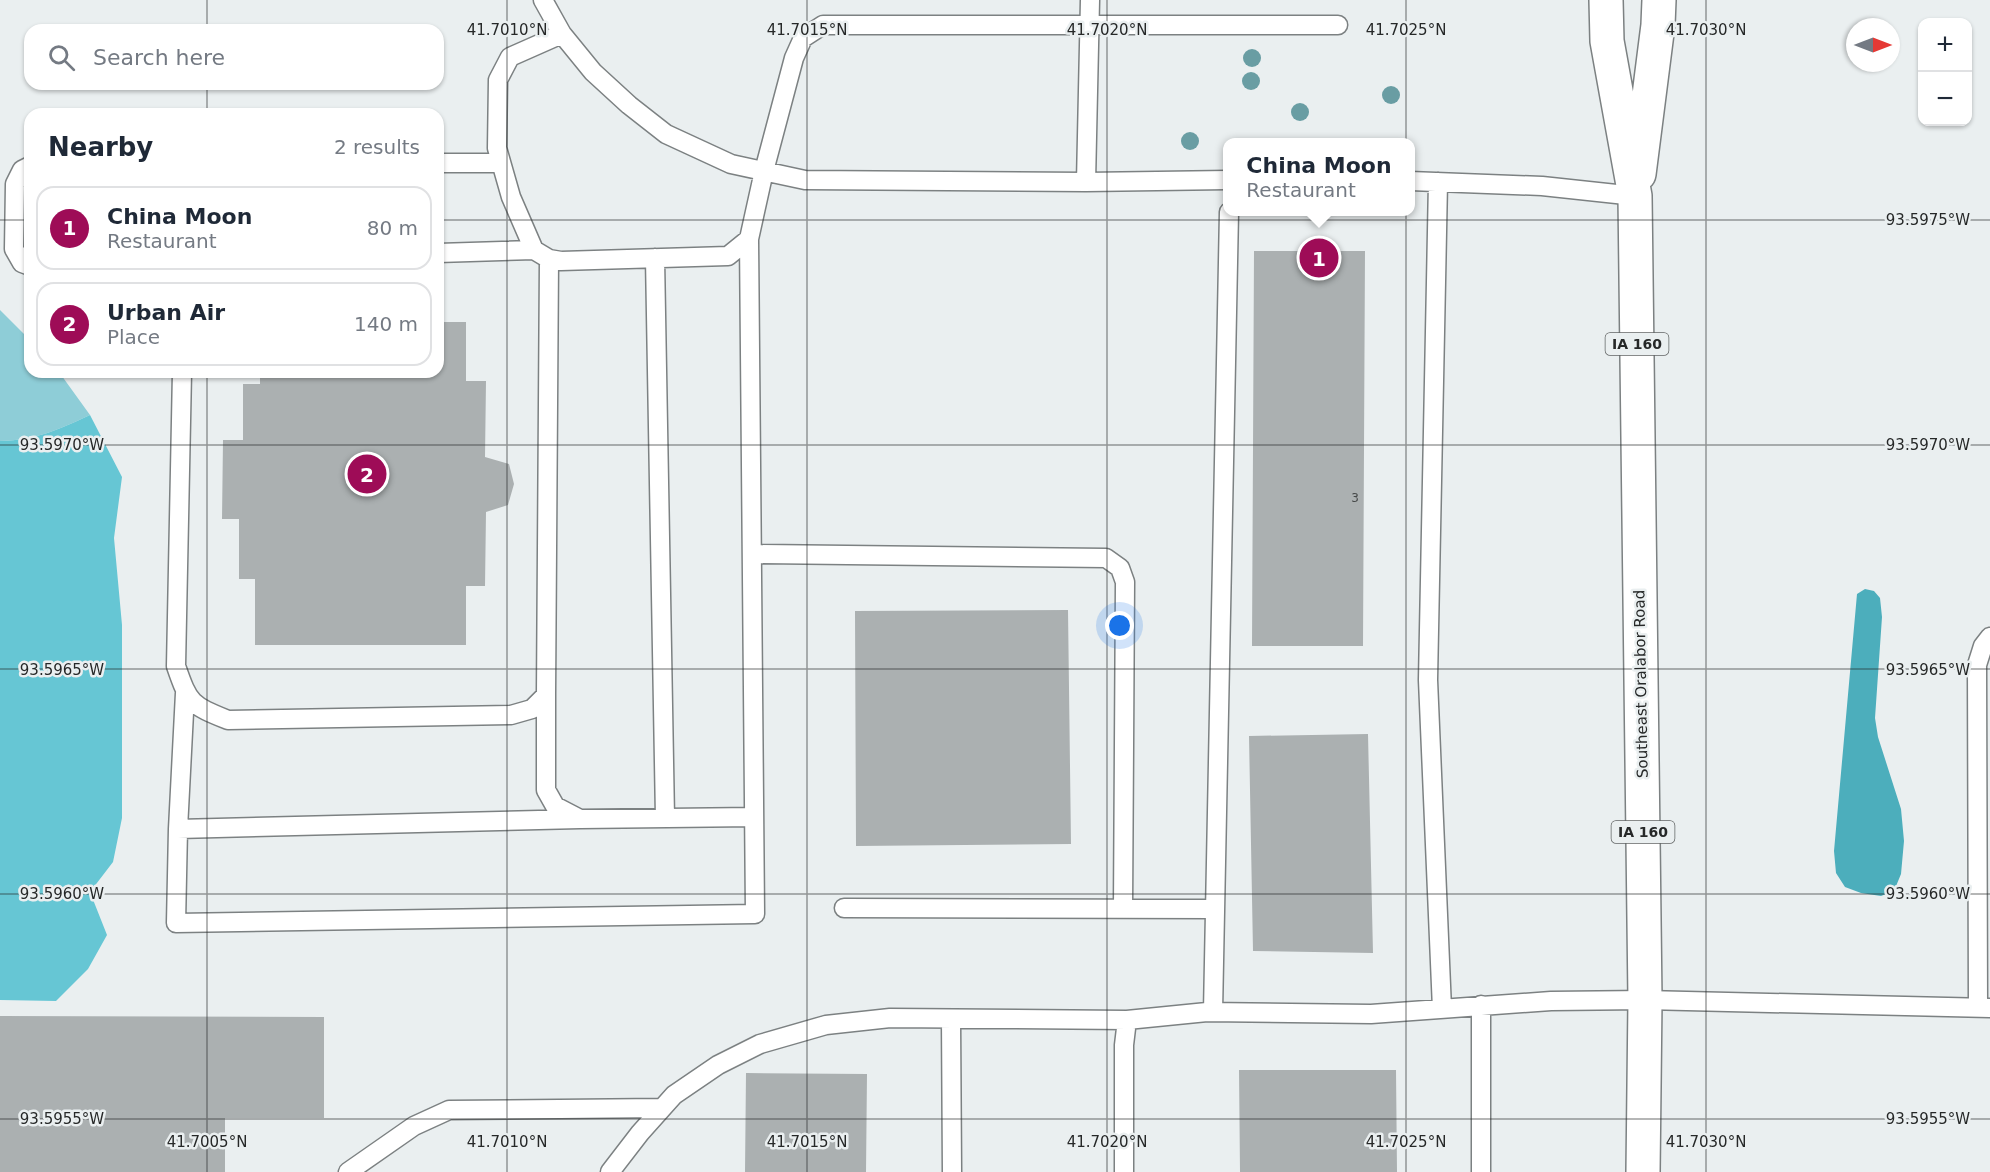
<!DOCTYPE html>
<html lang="en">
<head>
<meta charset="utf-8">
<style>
  body { margin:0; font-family:"DejaVu Sans",sans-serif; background:#f6f6f7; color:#1f2937 }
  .controls { position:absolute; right:18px; top:18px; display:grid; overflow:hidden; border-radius:12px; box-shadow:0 2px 4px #0004 }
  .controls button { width:54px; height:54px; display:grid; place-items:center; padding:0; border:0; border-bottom:2px solid #e0e1e3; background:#fff; color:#1f2937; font:30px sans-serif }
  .compass { position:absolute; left:1846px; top:18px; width:54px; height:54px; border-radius:50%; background:#fff; box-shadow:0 2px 4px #0004; rotate:90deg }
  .you { position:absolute; left:1120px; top:626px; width:21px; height:21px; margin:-15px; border:4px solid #fff; border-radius:50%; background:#1a73e8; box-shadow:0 0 0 9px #1a73e833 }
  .badge { display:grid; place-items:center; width:39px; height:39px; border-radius:50%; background:#9e0c57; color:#fff; font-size:20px; font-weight:700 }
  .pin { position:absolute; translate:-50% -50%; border:3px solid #fff; box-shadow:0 2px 6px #0006 }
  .popup { position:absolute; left:1223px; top:138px; width:192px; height:78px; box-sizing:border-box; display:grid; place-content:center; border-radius:12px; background:#fff; filter:drop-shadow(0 2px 4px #0005); font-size:20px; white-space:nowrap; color:#747a83 }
  .popup b { font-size:22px; color:#1f2937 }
  .popup::after { content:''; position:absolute; left:50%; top:100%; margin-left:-12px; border:12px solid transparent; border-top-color:#fff }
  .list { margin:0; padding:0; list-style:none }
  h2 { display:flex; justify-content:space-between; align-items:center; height:78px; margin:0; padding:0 24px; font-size:26px }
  h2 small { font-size:20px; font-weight:400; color:#747a83 }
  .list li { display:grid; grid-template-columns:39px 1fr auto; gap:18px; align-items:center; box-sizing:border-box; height:84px; margin:0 12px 12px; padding:0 12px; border:2px solid #e0e1e3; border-radius:18px }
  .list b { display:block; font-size:22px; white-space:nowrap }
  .list p { margin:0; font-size:20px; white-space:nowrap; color:#747a83 }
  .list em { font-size:20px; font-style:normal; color:#747a83 }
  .icon { flex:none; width:33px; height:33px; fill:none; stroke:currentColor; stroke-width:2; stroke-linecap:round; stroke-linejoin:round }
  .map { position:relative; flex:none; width:1990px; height:1172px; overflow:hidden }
  .search { position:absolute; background:#fff; box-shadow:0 2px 4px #0004; left:24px; top:24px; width:420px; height:66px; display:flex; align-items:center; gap:15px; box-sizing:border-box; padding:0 21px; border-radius:18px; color:#747a83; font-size:22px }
  .panel { position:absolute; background:#fff; box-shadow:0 2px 4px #0004; left:24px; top:108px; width:420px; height:270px; border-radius:18px }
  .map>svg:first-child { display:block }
</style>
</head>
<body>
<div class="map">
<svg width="1990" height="1172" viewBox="0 0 1990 1172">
  <rect width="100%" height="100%" fill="#eaeff0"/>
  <path fill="#8ecdd7" d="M0,310L30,340V372H59L90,415C57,430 37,440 0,441Z"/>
  <path fill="#66c6d4" d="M90,415L122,477L114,538L122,625V818L113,862L90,892L107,935L88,969L56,1001L0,1000V441C37,440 57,430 90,415Z"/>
  <path fill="#4caebc" d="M1865,589L1874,591L1880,598L1882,617L1875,718L1878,737L1901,809L1904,841L1901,874L1894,891L1881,896L1861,893L1845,887L1836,873L1834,851L1857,594Z"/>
  <path fill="#abb0b1" d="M1254,251H1365L1363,646H1252Z
    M438,322H466V381H486L485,457L509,464L514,484L508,505L486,512L485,586H466V645H255V579H239V519H222L223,440H243V384H260V372H438Z
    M1068,610L1071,844L856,846L855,611Z
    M1368,734L1373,953L1253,951L1249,736Z
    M0,1016L324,1017V1118H225V1172H0Z
    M1239,1070H1396L1397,1172H1240Z
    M746,1073L867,1074L866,1172H745Z"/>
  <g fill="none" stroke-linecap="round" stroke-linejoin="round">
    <g stroke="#7c8182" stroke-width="21">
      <path id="lane" d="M543,0L562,34L593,72L629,105L666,134L731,164L805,180L1086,182L1228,180
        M562,34L510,57L498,80L497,148L511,197L534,250L549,259L561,261L728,256L749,239L764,171L794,58L803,38L823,25H1338
        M438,163H501
        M30,166L22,170L15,184L14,249L22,263L30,266
        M1410,181L1542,186L1635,196
        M1086,182L1090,0
        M1438,182L1428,680L1442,1009
        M438,253L534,250
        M655,258L665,818
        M182,372L176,666C189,704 191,705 228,720L511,715L532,709L546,695L549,259
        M752,554L1106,558L1120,568L1125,582L1123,909
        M185,693L178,829L580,819
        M546,695V790L555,806L580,819L754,817
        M178,829L176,923L755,914L749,239
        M844,908L1215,909
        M1481,1005V1172
        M1978,1008L1977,665L1983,646L1990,637
        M1213,1012L1229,212
        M951,1019L952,1172
        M348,1172L414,1126L449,1110L662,1108
        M610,1172L640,1133L674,1095L718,1065L760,1044L826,1025L890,1018L1127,1020L1207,1012L1371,1014L1551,1001L1645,1000L1990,1008
        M1124,1172V1045L1127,1020"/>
    </g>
    <g stroke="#7c8182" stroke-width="36">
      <path id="primary" d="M1606,0L1607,41L1635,196L1645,1000L1643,1172
        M1639,174L1658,25L1659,0"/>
    </g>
    <use href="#lane" stroke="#fff" stroke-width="18"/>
    <use href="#primary" stroke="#fff" stroke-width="33"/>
  </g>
  <g fill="#699da3">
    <circle cx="1252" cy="58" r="9"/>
    <circle cx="1251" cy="81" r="9"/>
    <circle cx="1391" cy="95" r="9"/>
    <circle cx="1300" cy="112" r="9"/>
    <circle cx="1190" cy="141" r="9"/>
  </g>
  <path fill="none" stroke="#262828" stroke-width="1.5" stroke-opacity="0.45" d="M207,0V30M507,0V1172M807,0V1172M1107,0V1172M1406,0V1172M1706,0V1172M207,84V114M0,220H30M438,220H1990M207,372V1172M0,445H1990M0,669H1990M0,894H1990M0,1119H1990"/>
  <g text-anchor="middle" stroke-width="5" stroke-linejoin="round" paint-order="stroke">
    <g font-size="12" fill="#474a4a">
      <text x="1355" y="502">3</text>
    </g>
    <g fill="#eaeff0" stroke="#616464" stroke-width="1.5">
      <rect x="1605.5" y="333" width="63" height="22" rx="4.5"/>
      <rect x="1611.5" y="821" width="63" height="22" rx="4.5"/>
    </g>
    <g font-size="14" font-weight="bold" fill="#262828">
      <text x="1637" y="349">IA 160</text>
      <text x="1643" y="837">IA 160</text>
    </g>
    <g font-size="15" fill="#262828" stroke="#eaeff0">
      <text transform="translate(1641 684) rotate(-91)" y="5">Southeast Oralabor Road</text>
    </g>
  </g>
  <g font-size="15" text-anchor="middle" fill="#262828" stroke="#eaeff0" stroke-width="5" stroke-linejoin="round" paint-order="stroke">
    <text x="507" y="35">41.7010°N</text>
    <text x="807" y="35">41.7015°N</text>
    <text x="1107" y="35">41.7020°N</text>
    <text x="1406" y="35">41.7025°N</text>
    <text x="1706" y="35">41.7030°N</text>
    <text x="1928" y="225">93.5975°W</text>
    <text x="1928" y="450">93.5970°W</text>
    <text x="62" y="450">93.5970°W</text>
    <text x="1928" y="675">93.5965°W</text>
    <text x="62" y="675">93.5965°W</text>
    <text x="1928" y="899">93.5960°W</text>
    <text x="62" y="899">93.5960°W</text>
    <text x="62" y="1124">93.5955°W</text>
    <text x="1928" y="1124">93.5955°W</text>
    <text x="207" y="1147">41.7005°N</text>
    <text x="507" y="1147">41.7010°N</text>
    <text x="807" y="1147">41.7015°N</text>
    <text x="1107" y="1147">41.7020°N</text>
    <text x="1406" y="1147">41.7025°N</text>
    <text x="1706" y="1147">41.7030°N</text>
  </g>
</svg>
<div class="controls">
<button>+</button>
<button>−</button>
</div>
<svg class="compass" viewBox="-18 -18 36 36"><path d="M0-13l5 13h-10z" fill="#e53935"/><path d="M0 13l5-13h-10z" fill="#747a83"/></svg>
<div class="you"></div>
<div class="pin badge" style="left:1319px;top:258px">1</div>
<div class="popup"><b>China Moon</b>Restaurant</div>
<div class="pin badge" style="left:367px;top:474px">2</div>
<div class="search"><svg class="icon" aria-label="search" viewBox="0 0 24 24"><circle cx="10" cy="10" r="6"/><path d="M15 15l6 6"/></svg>Search here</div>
<section class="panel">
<h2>Nearby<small>2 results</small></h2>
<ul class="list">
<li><span class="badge">1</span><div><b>China Moon</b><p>Restaurant</p></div><em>80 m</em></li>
<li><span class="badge">2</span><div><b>Urban Air</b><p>Place</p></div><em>140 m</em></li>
</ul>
</section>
</div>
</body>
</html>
